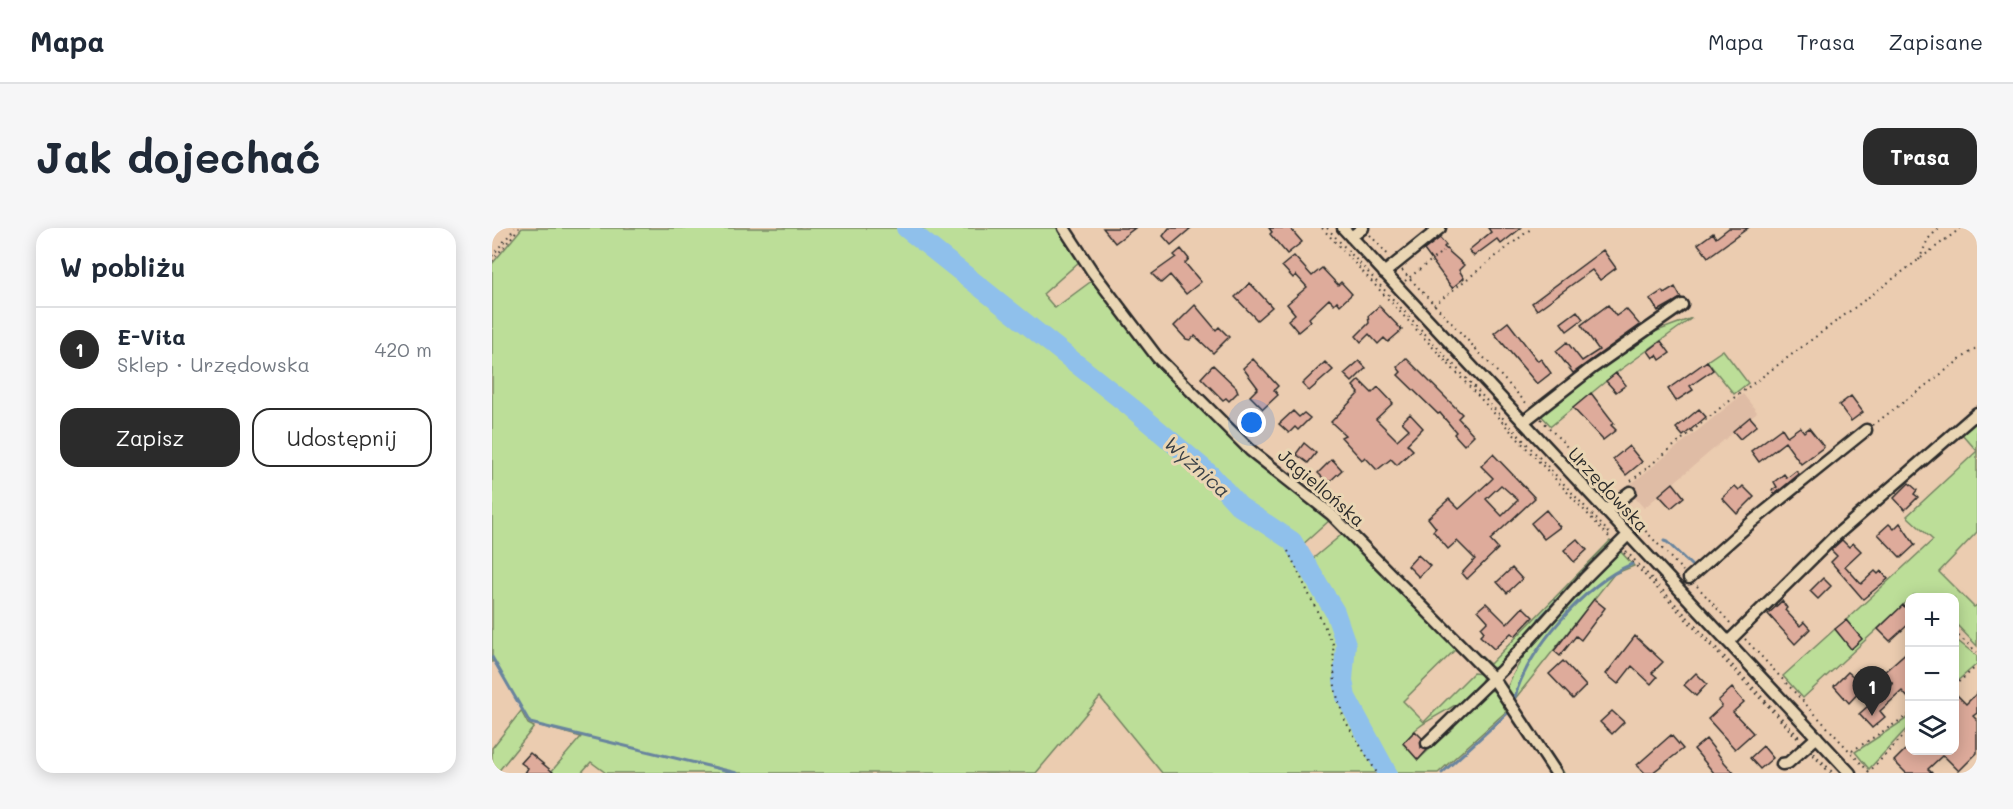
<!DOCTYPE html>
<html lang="pl">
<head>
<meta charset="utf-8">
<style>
  body { margin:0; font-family:Mali,sans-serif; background:#f6f6f7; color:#1f2937 }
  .controls { position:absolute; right:18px; bottom:18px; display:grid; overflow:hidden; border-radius:12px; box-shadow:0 3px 15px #0003 }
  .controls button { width:54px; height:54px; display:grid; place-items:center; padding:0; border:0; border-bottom:2px solid #e0e1e3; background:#fff; color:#1f2937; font:30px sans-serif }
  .you { position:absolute; left:760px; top:195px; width:21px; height:21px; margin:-15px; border:4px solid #fff; border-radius:50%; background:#1a73e8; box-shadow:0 0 0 9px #1a73e833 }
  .badge { display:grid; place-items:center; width:39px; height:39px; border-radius:50%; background:#2b2b2b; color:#fff; font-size:20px; font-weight:700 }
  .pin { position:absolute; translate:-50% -50px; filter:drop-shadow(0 2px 3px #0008) }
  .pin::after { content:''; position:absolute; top:32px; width:21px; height:18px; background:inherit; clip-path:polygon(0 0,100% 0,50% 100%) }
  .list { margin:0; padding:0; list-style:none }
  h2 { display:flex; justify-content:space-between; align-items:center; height:78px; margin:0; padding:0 24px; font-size:26px }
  h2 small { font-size:20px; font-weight:400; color:#747a83 }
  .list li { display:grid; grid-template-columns:39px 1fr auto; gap:18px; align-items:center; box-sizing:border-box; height:84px; padding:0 24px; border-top:2px solid #e0e1e3 }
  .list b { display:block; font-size:22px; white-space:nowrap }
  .list p { margin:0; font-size:20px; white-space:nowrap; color:#747a83 }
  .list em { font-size:20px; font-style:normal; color:#747a83 }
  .actions { display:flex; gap:12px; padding:18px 24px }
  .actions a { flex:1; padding:14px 0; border:2px solid #2b2b2b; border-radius:18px; text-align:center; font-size:21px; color:#2b2b2b }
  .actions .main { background:#2b2b2b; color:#fff }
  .icon { flex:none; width:33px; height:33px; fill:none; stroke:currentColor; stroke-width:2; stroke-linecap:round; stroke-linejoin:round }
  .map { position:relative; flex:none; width:1485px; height:545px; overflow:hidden; border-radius:18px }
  header { display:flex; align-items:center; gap:36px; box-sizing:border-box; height:84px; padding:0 30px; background:#fff; border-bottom:2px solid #e0e1e3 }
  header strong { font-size:28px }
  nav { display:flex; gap:33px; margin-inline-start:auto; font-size:21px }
  .intro { display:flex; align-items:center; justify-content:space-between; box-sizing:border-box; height:144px; padding:0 36px }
  h1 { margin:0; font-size:42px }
  .button { padding:15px 27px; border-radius:18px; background:#2b2b2b; color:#fff; font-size:21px; font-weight:700 }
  main { display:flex; gap:36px; padding:0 36px }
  aside { flex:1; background:#fff; border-radius:18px; box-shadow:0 3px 15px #0003 }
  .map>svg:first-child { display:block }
</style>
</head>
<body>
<header>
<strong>Mapa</strong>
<nav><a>Mapa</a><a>Trasa</a><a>Zapisane</a></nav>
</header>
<div class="intro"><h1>Jak dojechać</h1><a class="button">Trasa</a></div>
<main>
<aside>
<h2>W pobliżu<small></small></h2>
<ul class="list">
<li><span class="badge">1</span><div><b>E-Vita</b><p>Sklep · Urzędowska</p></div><em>420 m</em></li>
</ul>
<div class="actions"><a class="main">Zapisz</a><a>Udostępnij</a></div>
</aside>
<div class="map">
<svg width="1485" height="545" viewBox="0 0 1485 545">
  <rect width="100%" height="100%" fill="#ebccb0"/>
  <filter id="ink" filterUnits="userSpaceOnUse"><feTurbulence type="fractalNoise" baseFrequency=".0167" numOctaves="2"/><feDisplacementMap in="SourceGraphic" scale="12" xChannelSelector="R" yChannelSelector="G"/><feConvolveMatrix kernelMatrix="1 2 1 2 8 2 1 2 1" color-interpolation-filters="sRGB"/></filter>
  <g filter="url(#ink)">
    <path fill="#dfbca5" d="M1251,166L1265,184L1152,280L1134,260Z"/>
    <path fill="#bcde98" stroke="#748462" stroke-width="1.5" d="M30,0H568L588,33L551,66L563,80L601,52L653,120L839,291L808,319L818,333L854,303L966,419L911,473L932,494L981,445L991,446C992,467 942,487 927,499C921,503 916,510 911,516L927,531L962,499L961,496L995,462L1003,463L1018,480L946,545H670L608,469L544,545H114L99,534L89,545H58L89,509L38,495L2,433L0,434V36Z
      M1200,90L1124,145L1059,198L1047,185L1149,109Z
      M1231,122L1256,155L1242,166L1215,133Z
      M1485,193V304L1447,344L1482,379L1485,377V418L1463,395L1462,370L1422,367L1311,470L1291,448L1343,401L1359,420L1370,411L1354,392L1441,312L1415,288L1485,223L1470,206Z
      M1118,313L1122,316L1006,440L995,439L981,425V421L998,436Z
      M1128,323L1142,338L1122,346L1022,472L1072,545H1068L1016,463L1015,460C1030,421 1092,345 1128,323Z
      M1462,410L1485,428V436L1463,455Z
      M29,483L36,496L42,499L5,545H0V520Z
      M1417,489V498L1377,541L1363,524Z"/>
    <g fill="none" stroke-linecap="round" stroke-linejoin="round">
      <path stroke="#67849e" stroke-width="3" d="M1172,313L1175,314L1199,337
        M1047,391L1106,329
        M0,429L38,495L245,545
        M1022,472C1035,422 1093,356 1140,336
        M950,545L1019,482"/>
      <path stroke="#8fc0eb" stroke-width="20" d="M414,0L640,180L719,247L747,278L800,313L843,384L854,416L851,452L854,469L895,545"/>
    </g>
    <path fill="#deab9b" stroke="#2b2b2b" stroke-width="1.5" fill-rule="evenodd" d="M611,0H643L623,15Z
      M677,0H699L679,17L671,8Z
      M777,0H798L810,14L795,26L778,6L780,4Z
      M996,0H1029L1009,16L1005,11L982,28L977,22L999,4Z
      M1237,0H1256L1216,29L1206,16L1221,5L1224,10Z
      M948,10L954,17L952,19L972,37L967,42L972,50L960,60L932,22Z
      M689,21L697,31L693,35L709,54L694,66L678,47L669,55L660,46L684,29L682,27Z
      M1111,22L1124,40L1108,52L1100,42L1045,82L1040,75Z
      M802,28L820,48L830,40L846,57L849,54L860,66L848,77L845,73L842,76L837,71L817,90L819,93L806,104L796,92L803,86L795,76L815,59L804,47L801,50L790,38Z
      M758,55L780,79L765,92L743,69Z
      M1183,59L1189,70L1166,83L1158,71L1170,63L1172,66Z
      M703,77L724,102L727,99L737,109L721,125L703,108L698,112L694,111L682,98Z
      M1116,77L1124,88L1134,81L1148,97L1081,145L1064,123L1075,114L1090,133L1107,122L1089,97Z
      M887,78L910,102L896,114L892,110L886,116L877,106L869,114L864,108L877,95L876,88Z
      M1085,83L1091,91L1075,103L1069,95Z
      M1016,94L1046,133L1049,131L1059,145L1045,156L1002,105Z
      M1169,113L1178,125L1168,132L1165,127L1161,130L1156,123Z
      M914,130L970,186L966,190L982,207L972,217L962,206L964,204L948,185L946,186L906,147L909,144L905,139Z
      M761,131L786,158L782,162L786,167L771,181L758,168L766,160L751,140Z
      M867,133L874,140L860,154L852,146Z
      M1215,133L1221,142L1198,158L1201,162L1184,173L1176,161Z
      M833,134L841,142L817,163L810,156Z
      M721,137L744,159L746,164L737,173L734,170L731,172L709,150Z
      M1124,145L1134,157L1124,164L1114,153Z
      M867,152L880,165L886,159L901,175L884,191L905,212L917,201L910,194L918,186L931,200L915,216L921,222L905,237L899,231L885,242L873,229L870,232L849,209L853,207L839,194L867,165L861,158Z
      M1099,165L1122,195L1119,197L1124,202L1111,212L1081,180Z
      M1359,168L1371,184L1359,193L1347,177Z
      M1207,181L1214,189L1191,208L1184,200Z
      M801,183L807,189L812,185L818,190L806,202L803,199L797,205L787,196Z
      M1258,189L1265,197L1248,211L1241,203Z
      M1308,199L1312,204L1317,200L1332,219L1309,236L1293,214L1267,234L1259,223L1290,200L1295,208Z
      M812,215L824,225L816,235L804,226Z
      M1137,218L1150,234L1134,247L1121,231Z
      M1001,226L1043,270L998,312L1006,321L975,351L970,345L983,331L965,313L956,321L941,303L944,300L936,290L957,271L967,281L998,253L1001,250L989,238ZM1009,257L1026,272L1010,288L994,271Z
      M840,231L850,242L836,255L826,245Z
      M1304,243L1307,246L1283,266L1280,262L1285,259L1282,254L1292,246L1295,250Z
      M1181,255L1192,269L1179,280L1167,267Z
      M1417,255L1425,262L1422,266L1426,269L1413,282L1402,270Z
      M1243,258L1247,262L1251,258L1262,269L1245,286L1230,270Z
      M1054,282L1068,299L1052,311L1039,295Z
      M1408,295L1423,317L1409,330L1386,306L1397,296L1402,301Z
      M1085,311L1095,322L1082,334L1072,322Z
      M1350,312L1357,319L1361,315L1369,323L1353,338L1369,356L1383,343L1386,346L1389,343L1396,351L1371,371L1339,334L1345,328L1339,322Z
      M926,327L938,338L927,349L916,338Z
      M1020,340L1030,351L1015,365L1005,354Z
      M1331,350L1339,358L1326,371L1318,363Z
      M1102,371L1113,380L1089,412L1084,408L1068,428L1062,423Z
      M1290,373L1295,380L1293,382L1308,398L1312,394L1318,401L1303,416L1276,386Z
      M994,375L1015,396L1031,379L1041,389L1023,408L1019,405L1002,421L988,408L992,404L989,400L996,393L986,382Z
      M1411,377L1418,384V395L1398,413L1386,401Z
      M1354,392L1370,411L1359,421L1343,401Z
      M1143,408L1171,434L1160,445L1165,449L1159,456L1140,438L1126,456L1114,446Z
      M1418,421V472L1410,463L1388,483L1393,489L1380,500L1367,486L1401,456L1391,445Z
      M1071,433L1094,458L1081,471L1057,446Z
      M1356,444L1373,458L1357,475L1342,458Z
      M1204,445L1215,456L1204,468L1192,457Z
      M1240,460L1252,474L1241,484L1261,505L1243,521L1216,491L1230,478L1226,473Z
      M1462,464L1474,476L1485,465V485L1481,488L1485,492V525L1467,543L1451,527L1436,541L1440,545H1414L1402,533L1413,522H1462Z
      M1120,483L1132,494L1120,506L1108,494Z
      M923,503L930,510L929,520L935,522L926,532L911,515Z
      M1179,507L1191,521L1160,545H1153L1145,537Z
      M1214,511L1233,535L1242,545H1222L1202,521Z
      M1271,518L1281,530L1268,541L1258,530Z
      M38,525L62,545H33L36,540L29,535Z"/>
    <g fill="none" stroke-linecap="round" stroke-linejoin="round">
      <g stroke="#2b2b2b" stroke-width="15">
        <path id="minor" d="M572,0L600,43L665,129L758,222L839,286L1001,450L1064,545
          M851,0L1358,545
          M859,9L871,0
          M892,45L948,0
          M1031,194L1100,140L1190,77
          M1113,283L1138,264
          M1197,350L1261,293L1374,202
          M1236,414L1341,310L1485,185
          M935,515L1010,442L1093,350L1136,307
          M1290,536L1296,535L1325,509"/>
      </g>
      <path stroke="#2b2b2b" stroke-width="2" stroke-dasharray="1.5 4.5" stroke-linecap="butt" d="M830,0L1118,310
        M835,0L1120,308
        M878,7L898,29
        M0,28L23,0
        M1427,32L1436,11L1447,0
        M0,33L27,0
        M910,42L1037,178
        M913,53L951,23
        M942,77L1040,0
        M1049,191L1119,266
        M1381,197L1485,119
        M1139,253L1227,181L1469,0
        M1133,281L1191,343
        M796,323L841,416L843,461L852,491L885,545
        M1134,323L1308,510
        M1132,325L1307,512
        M1205,358L1239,396
        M1462,404L1485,424
        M1253,411L1378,545
        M1462,458L1485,438
        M1360,523L1418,486
        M1322,525L1341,545
        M1321,527L1338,545
        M1376,545L1418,501"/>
      <use href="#minor" stroke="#ead6b4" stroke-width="10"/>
    </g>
  </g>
  <g text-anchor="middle" stroke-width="6" stroke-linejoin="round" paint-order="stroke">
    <g font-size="18" fill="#2b2b2b" stroke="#ead6b4">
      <text transform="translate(829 260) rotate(41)" y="6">Jagiellońska</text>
      <text transform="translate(1116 262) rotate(47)" y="6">Urzędowska</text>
    </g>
    <g font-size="20" font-style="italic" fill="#3a4148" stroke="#ead6b4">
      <text transform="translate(705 239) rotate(42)" y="7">Wyżnica</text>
    </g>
  </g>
</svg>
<div class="controls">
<button>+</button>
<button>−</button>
<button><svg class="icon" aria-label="layers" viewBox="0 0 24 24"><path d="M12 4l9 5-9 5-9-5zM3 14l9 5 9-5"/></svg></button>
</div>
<div class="you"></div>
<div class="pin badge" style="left:1380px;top:488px">1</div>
</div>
</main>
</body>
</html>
